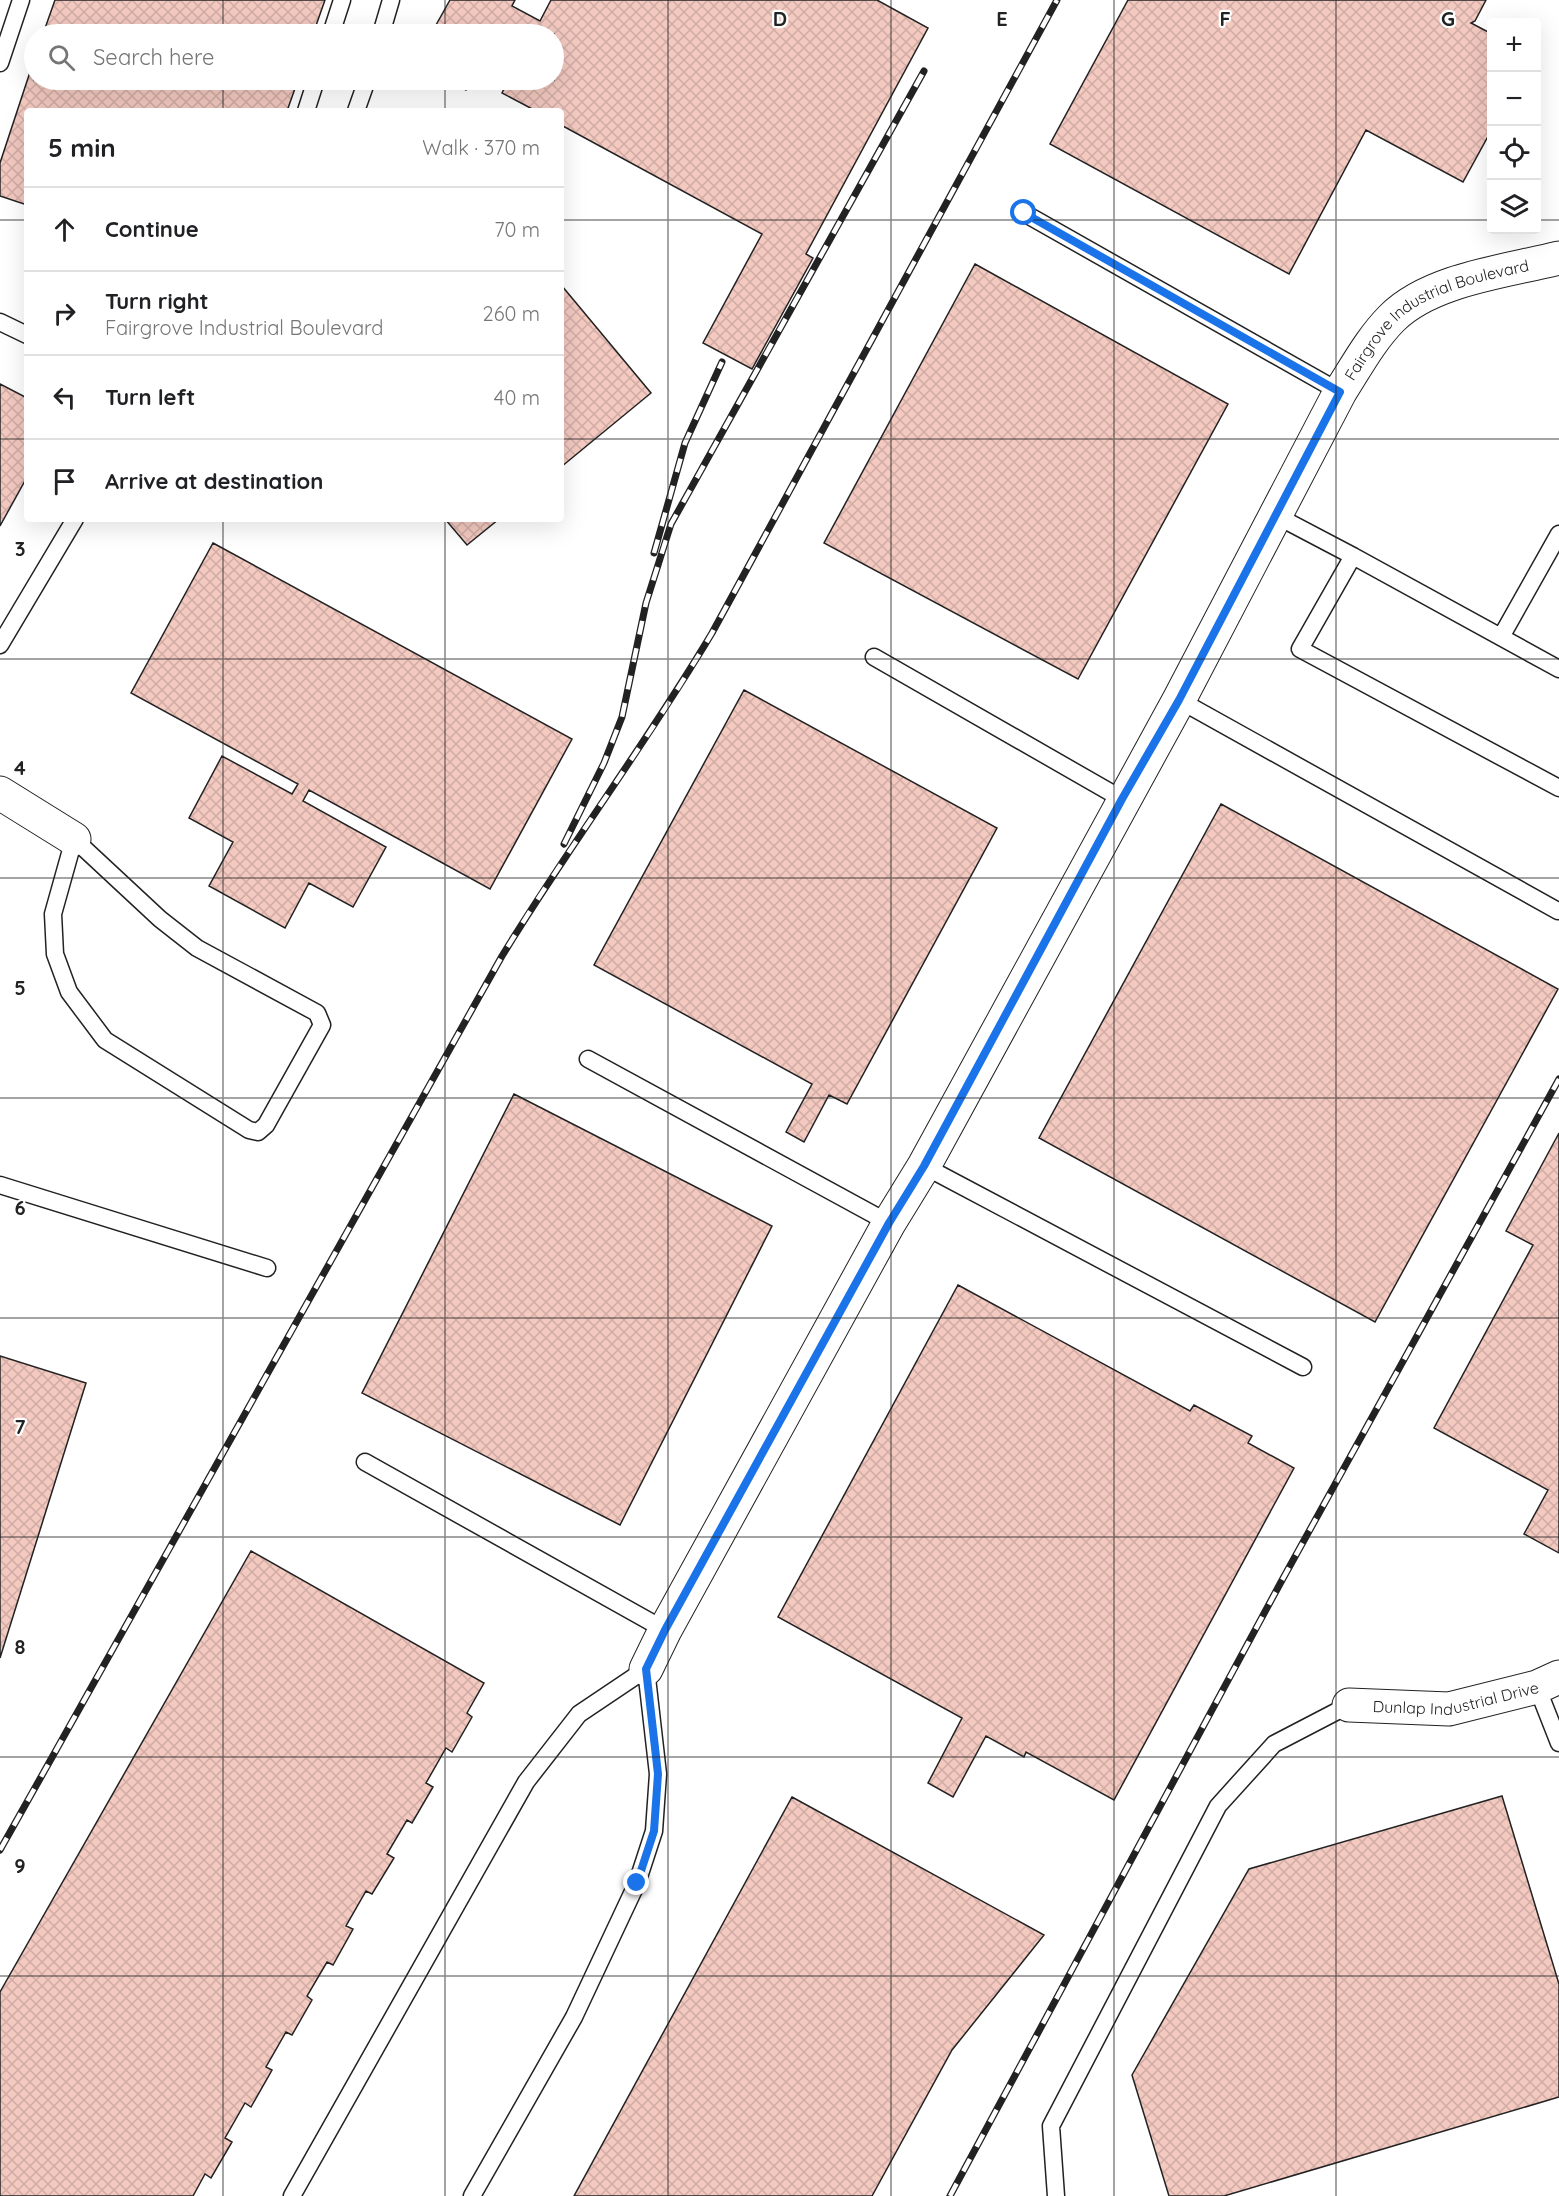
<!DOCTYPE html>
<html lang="en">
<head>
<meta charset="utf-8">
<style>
  body { margin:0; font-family:Quicksand,sans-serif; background:#f2f2f2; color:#202124 }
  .controls { position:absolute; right:18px; top:18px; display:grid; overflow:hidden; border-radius:6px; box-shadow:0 6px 24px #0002 }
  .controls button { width:54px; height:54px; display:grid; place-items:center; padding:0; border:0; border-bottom:2px solid #e0e0e0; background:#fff; color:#202124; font:30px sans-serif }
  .stop { position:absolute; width:18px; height:18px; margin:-14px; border:4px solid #1a73e8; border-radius:50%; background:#fff }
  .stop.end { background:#1a73e8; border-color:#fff; box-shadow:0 2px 6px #0008 }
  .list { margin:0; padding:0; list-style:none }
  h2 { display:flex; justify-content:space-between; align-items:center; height:78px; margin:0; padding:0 24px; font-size:26px }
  h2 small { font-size:20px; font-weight:400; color:#757577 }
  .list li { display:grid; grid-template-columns:39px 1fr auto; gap:18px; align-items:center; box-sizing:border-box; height:84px; padding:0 24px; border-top:2px solid #e0e0e0 }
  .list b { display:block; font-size:22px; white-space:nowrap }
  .list p { margin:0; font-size:20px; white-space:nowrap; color:#757577 }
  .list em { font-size:20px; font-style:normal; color:#757577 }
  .icon { flex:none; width:33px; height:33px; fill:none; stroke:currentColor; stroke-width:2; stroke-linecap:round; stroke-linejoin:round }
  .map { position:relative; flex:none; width:1559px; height:2196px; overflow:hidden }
  .search { position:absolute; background:#fff; box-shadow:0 6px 24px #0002; left:24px; top:24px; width:540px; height:66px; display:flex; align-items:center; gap:15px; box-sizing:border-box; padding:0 21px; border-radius:33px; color:#757577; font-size:22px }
  .panel { position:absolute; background:#fff; box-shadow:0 6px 24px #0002; left:24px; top:108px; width:540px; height:414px; border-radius:6px }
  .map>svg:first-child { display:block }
</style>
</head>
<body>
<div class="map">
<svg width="1559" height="2196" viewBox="0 0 1559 2196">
  <defs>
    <pattern id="building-cross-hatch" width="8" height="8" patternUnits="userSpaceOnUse" patternTransform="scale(1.5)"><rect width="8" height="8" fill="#f3c9c0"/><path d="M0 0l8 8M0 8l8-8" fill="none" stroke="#d0aca5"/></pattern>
  </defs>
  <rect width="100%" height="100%" fill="#fff"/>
  <path fill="url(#building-cross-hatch)" stroke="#222" stroke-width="1.5" d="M55,0H325L313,34H43Z
    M450,0H515L512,6L540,21L551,0H877L928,28L806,254L813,258L752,369L703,343L762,234L561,125V111H536L502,93L507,83L500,80H554V34H431Z
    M1128,0H1486L1475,21L1471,23L1492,34V129L1463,182L1366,130L1289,274L1050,144Z
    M34,60V80H298L287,111H27V205L0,196V163Z
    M446,80H472L466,90Z
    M975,264L1228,404L1078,679L824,543Z
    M562,286L651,393L561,467V287Z
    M0,384L27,398V477L0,526Z
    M445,519H499L467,545Z
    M213,543L572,739L490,889L309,790L303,801L386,847L353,907L309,883L285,928L209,886L233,842L189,818L222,756L292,794L298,784L131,693Z
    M744,690L997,828L847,1104L829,1095L804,1142L786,1132L812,1084L594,965Z
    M1221,804L1558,989L1375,1322L1039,1138Z
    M514,1094L772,1226L620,1525L362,1393Z
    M1559,1133V1553L1524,1534L1548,1490L1434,1428L1533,1245L1506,1231Z
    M958,1285L1190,1411L1194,1405L1252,1436L1248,1443L1294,1468L1114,1800L1026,1752L1024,1757L986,1736L953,1797L928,1783L962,1718L778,1617Z
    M0,1356L86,1383L0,1658Z
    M251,1551L484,1683L467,1713L472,1717L452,1752L446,1748L426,1783L433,1787L412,1823L407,1820L387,1854L394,1858L372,1894L366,1891L346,1926L353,1929L333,1965L327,1962L307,1996L312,2000L292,2035L286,2032L266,2067L272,2070L251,2107L245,2103L225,2138L232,2142L211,2178L205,2174L193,2196H0V1992Z
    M1502,1796L1559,1984V2097L1224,2196H1169L1132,2075L1249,1869Z
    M792,1797L1044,1935L952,2050L872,2196H574Z"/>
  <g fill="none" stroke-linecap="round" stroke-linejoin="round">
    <g stroke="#222" stroke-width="19">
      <path id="lane" d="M331,34L342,0
        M381,34L391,0
        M0,63L21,0
        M306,111L316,80
        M356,111L367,80
        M1024,213L1340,392
        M0,322L27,335
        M1275,515L1353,556L1300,649L1559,788
        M1353,556L1559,669
        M1501,637L1559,534
        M0,645L75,519
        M874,657L1122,799
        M1179,700L1558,911
        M74,839L160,919L197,948L317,1013L322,1025L266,1125L258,1132L249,1130L105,1040L69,992L55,954L53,914Z
        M588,1059L889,1223
        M924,1166L1303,1367
        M0,1185L267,1268
        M365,1462L665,1630
        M1537,1687L1559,1743
        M292,2196L526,1782L579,1714L646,1669L658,1774L654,1831L637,1883L574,2017L472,2196
        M1056,2196L1051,2126L1218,1806L1274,1744L1349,1705"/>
    </g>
    <g stroke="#222" stroke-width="35">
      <g id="street">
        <path d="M0,793L74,839"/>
        <path id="s1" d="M646,1669L665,1630L889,1223L924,1166L1179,700L1340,392C1356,367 1371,339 1392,318C1431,279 1508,271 1559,258"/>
        <path id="s2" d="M1349,1705L1449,1709L1537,1687L1559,1677"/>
      </g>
    </g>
    <use href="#lane" stroke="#fff" stroke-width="16"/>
    <use href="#street" stroke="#fff" stroke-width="33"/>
    <g stroke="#222" stroke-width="7">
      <path id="rail" d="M654,553L685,443L722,362
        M564,844L604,763L622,717L646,603L671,524L924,71
        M0,1850L502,956C569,846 646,744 712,633L1057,0
        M950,2196L1281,1582L1559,1079"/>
    </g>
    <use href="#rail" stroke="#fff" stroke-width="4.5" stroke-dasharray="14" stroke-linecap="butt"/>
  </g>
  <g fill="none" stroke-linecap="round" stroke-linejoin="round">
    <path stroke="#1a73e8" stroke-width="8" d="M637,1883L654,1831L658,1774L646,1669L665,1630L889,1223L924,1166L1122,799L1179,700L1340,392L1024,213"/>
  </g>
  <path fill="none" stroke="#222" stroke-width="1.5" stroke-opacity="0.55" d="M223,0V34M445,0V34M668,0V2196M891,0V2196M1114,0V2196M1336,0V2196M223,80V111M445,80V111M0,220H27M561,220H1492M1536,220H1559M0,439H27M561,439H1559M223,519V2196M445,519V2196M0,659H1559M0,878H1559M0,1098H1559M0,1318H1559M0,1537H1559M0,1757H1559M0,1976H1559"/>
  <g text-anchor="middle" stroke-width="4.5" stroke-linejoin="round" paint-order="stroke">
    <g font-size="16" fill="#222" stroke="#fff">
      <text dy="6" stroke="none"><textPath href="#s1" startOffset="1581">Fairgrove Industrial Boulevard</textPath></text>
      <text dy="6" stroke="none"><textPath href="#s2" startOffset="108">Dunlap Industrial Drive</textPath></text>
    </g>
  </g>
  <g font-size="20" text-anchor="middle" font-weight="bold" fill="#222" stroke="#fff" stroke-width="4.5" stroke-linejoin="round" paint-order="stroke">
    <text x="780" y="26">D</text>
    <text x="1002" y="26">E</text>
    <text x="1225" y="26">F</text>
    <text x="1448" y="26">G</text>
    <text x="20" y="556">3</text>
    <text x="20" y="775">4</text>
    <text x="20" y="995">5</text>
    <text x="20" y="1215">6</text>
    <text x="20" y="1434">7</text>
    <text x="20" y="1654">8</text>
    <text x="20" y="1873">9</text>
  </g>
</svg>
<div class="controls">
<button>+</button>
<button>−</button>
<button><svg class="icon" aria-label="locate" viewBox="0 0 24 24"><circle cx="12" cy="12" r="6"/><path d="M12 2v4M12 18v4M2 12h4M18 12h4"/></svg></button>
<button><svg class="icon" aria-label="layers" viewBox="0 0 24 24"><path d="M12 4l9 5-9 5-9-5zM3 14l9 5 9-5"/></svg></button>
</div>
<div class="stop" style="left:1024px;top:213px"></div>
<div class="stop end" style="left:637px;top:1883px"></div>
<div class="search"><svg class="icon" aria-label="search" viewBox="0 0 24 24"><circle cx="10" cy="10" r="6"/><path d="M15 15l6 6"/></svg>Search here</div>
<section class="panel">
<h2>5 min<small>Walk · 370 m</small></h2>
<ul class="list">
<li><svg class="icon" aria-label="ahead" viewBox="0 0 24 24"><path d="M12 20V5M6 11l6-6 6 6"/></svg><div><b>Continue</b></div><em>70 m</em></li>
<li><svg class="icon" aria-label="right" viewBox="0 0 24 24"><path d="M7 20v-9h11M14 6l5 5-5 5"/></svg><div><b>Turn right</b><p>Fairgrove Industrial Boulevard</p></div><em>260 m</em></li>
<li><svg class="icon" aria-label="left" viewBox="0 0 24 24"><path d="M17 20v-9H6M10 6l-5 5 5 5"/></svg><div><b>Turn left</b></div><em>40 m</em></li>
<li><svg class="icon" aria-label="arrive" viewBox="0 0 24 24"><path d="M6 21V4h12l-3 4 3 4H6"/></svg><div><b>Arrive at destination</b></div></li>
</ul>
</section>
</div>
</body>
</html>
